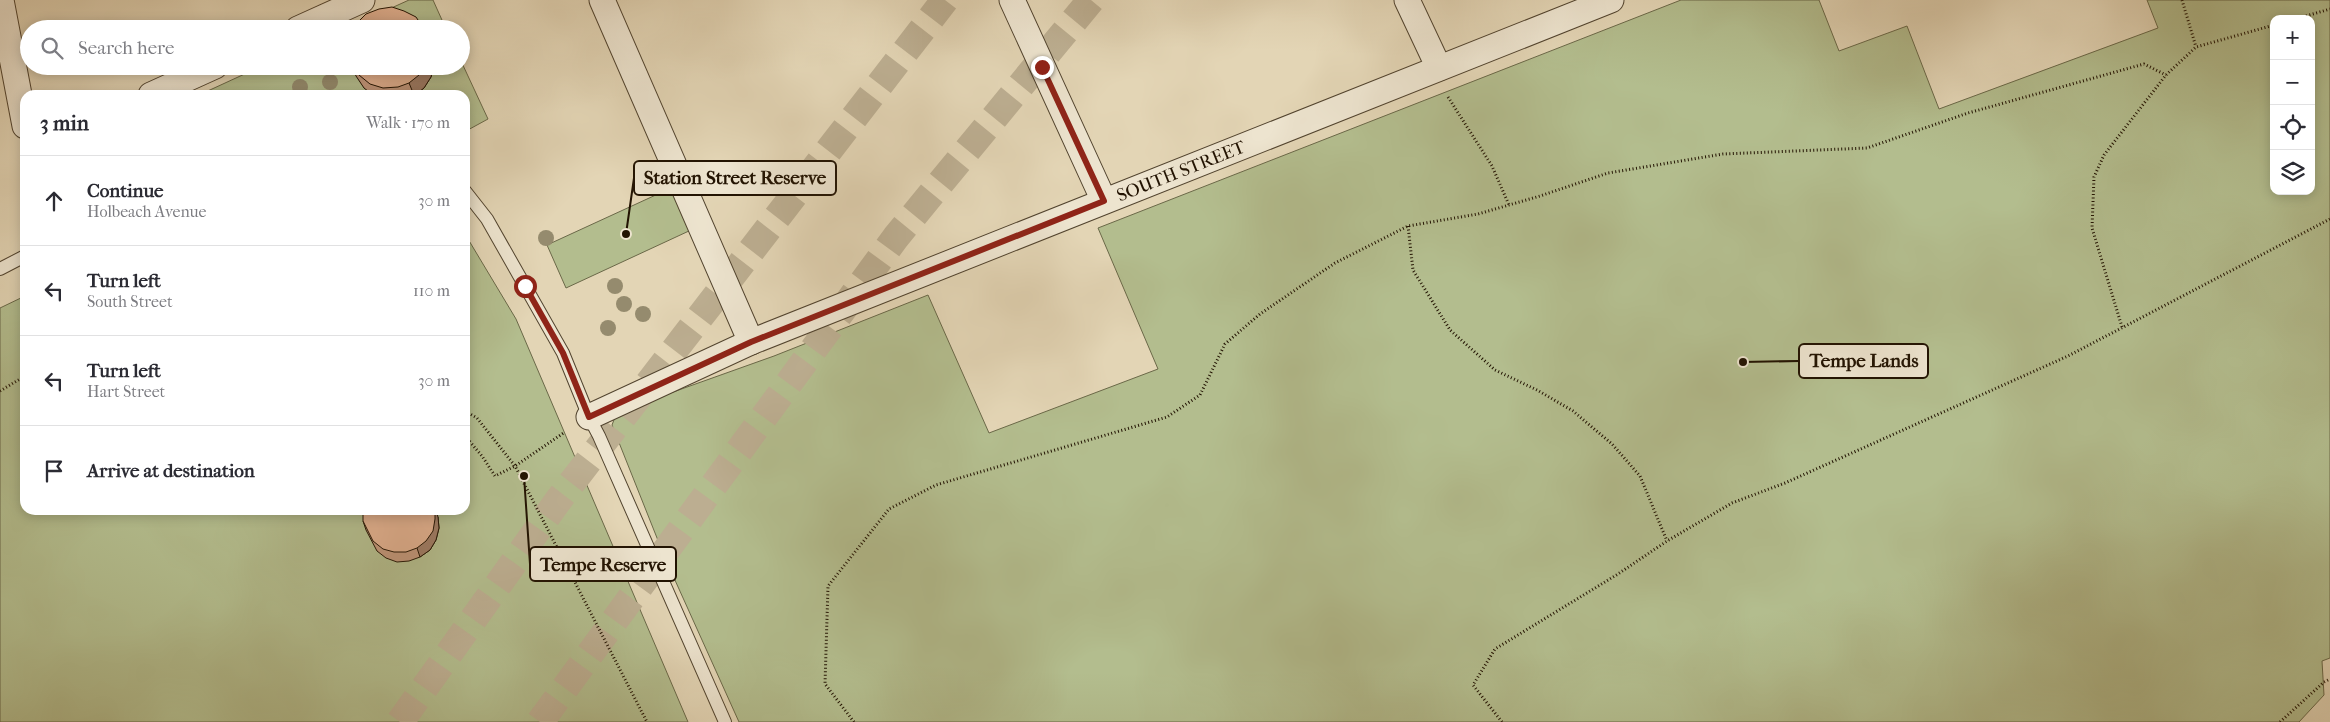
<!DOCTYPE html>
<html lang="en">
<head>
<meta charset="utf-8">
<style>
  body { margin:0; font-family:"IM FELL French Canon",serif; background:#f7f7f7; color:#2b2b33 }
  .controls { position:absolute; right:15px; top:15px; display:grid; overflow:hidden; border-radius:10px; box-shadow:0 2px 12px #0003 }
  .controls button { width:45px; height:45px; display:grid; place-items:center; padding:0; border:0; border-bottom:1px solid #e1e1e2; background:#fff; color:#2b2b33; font:25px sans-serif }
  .stop { position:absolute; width:15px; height:15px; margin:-11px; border:4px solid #8f2418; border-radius:50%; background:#fff }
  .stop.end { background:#8f2418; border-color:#fff; box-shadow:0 1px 5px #0008 }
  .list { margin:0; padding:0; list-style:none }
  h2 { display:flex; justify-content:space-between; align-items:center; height:65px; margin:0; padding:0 20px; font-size:21px }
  h2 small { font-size:16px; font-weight:400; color:#7c7c81 }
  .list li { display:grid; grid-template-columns:32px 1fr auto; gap:15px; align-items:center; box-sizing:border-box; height:90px; padding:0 20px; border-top:1px solid #e1e1e2 }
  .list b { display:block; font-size:19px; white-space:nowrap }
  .list p { margin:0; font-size:16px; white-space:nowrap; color:#7c7c81 }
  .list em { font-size:16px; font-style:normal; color:#7c7c81 }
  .icon { flex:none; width:28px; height:28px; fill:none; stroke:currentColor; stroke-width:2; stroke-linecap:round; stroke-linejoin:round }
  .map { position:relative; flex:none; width:2330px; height:722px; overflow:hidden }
  .search { position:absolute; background:#fff; box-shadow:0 2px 12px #0003; left:20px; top:20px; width:450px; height:55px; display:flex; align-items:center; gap:12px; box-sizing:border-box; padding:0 18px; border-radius:28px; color:#7c7c81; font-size:19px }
  .panel { position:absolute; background:#fff; box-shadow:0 2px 12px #0003; left:20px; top:90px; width:450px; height:425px; border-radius:15px }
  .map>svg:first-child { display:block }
</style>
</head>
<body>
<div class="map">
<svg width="2330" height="722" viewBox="0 0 2330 722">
  <rect width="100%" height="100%" fill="#e3d5b5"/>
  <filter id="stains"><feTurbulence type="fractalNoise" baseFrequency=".004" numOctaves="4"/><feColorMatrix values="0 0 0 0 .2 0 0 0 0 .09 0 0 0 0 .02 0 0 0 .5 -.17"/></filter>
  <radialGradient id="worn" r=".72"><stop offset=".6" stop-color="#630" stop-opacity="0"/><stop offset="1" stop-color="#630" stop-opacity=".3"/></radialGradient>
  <path fill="#b3bd8e" stroke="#6a6848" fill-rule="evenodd" d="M409,0H433L446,29H345Z
    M1681,0H1819L1839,51L1907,26L1939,109L2158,28L2147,0H2330V658L2322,661L2324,695L2299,722H739L665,558L612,425L617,412L774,356L928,295L989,433L1158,369L1098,228ZM2274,19H2311V191H2274Z
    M461,61L488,119L466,131L465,141V95H199L262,66H461Z
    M684,182L704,224L566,288L547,245Z
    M465,234L516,319L688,722H0V308L25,296V510H465Z"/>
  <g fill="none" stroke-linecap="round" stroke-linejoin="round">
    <path stroke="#bcae91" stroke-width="28" stroke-dasharray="28 14" stroke-linecap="butt" d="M400,722L560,498L945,0
      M540,722L896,237L1091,0"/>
    <g stroke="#52442f" stroke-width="14">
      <path id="service" d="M465,191L487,219L563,353L589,417L599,436L725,722
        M0,269L25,256"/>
    </g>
    <g stroke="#52442f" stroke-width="27">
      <g id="minor">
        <path d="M1,0L25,126"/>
        <path d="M602,0L751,342"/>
        <path d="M1012,0L1104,201"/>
        <path d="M1407,0L1439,68"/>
        <path d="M298,29L362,0"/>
        <path d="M151,95L215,66"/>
        <path id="s1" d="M589,417L751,342L1611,0"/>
      </g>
    </g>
    <path stroke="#221302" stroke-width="3" stroke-dasharray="1 2.5" stroke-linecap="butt" d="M2182,0L2196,47
      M2296,19L2330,9
      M1448,97L1492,166L1509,205
      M1408,226L1413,270L1450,330L1495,370L1537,390L1573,411L1612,444L1640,476L1667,541
      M2122,327L2092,228L2094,177L2104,155L2166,75L2196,47L2274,25
      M0,391L25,376
      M465,411L477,418L515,466L647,722
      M465,436L482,456L495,476L515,466L565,432
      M854,722L825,684L828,586L889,509L936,485L1167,417L1200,395L1225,344L1260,314L1335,263L1408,226L1478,214L1540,196L1608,173L1723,154L1867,148L1968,113L2144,64L2166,75
      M1502,722L1473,685L1495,649L1618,574L1667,541L1732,503L1785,483L2068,356L2330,219
      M2280,722L2324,682L2330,679"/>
    <use href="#service" stroke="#ede4cf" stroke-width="12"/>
    <use href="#minor" stroke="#ede4cf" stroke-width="25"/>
  </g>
  <g fill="#958b6e">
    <circle cx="330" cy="82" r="8"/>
    <circle cx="300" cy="87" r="8"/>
    <circle cx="546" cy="238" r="8"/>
    <circle cx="615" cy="286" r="8"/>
    <circle cx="624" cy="304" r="8"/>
    <circle cx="643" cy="314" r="8"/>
    <circle cx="608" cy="328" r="8"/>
  </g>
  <path fill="#c2977c" stroke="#221302" d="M352,66H434L431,77L424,88L415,95H373L364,88L356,76Z
    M438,517L439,528L436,540L430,550L420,557L409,561L397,562L386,558L377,551L366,530L363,521Z"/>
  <path fill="#9e7b65" stroke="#221302" d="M425,66H434L431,77L424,88L415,95H414L409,83Z
    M435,510H436L438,517L439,528L436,540L430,550L420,557L417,548Z"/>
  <path fill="#e1b090" stroke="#221302" d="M392,7L404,11L416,17L424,29H354L356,24L366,14L379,9Z
    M353,66H425L419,75L409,83L398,87L383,88L370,84L359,75Z
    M363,510H435V519L433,531L426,541L417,548L406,552H394L383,549L373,541L363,521Z"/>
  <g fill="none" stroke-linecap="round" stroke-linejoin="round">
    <path stroke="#8f2418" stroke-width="6" d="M525,286L563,353L589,417L751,342L1104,201L1042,67"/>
  </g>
  <g text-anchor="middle" stroke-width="4.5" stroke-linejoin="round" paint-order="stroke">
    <g font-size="18" fill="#221302" stroke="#ede4cf">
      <text dy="6" stroke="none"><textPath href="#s1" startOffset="641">SOUTH STREET</textPath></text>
    </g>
  </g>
  <path fill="none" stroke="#221302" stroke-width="2" d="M626 234L634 178M1743 362L1799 361M524 476L530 564"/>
  <g fill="#221302" stroke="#ede4cf" stroke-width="2">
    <circle cx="626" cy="234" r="5"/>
    <circle cx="1743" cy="362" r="5"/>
    <circle cx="524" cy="476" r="5"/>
  </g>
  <g fill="#ede4cf" stroke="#221302" stroke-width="2">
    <rect x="634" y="161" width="202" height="34" rx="5"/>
    <rect x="1799" y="344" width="129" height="34" rx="5"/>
    <rect x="530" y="547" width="146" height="34" rx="5"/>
  </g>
  <g font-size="19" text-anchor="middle" font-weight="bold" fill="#221302">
    <text x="735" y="184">Station Street Reserve</text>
    <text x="1864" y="367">Tempe Lands</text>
    <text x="603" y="571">Tempe Reserve</text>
  </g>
  <rect width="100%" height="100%" filter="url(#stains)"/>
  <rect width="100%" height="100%" fill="url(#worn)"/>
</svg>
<div class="controls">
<button>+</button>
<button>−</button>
<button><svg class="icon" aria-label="locate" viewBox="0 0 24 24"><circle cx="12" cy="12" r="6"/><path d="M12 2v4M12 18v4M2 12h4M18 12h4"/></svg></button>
<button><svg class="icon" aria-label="layers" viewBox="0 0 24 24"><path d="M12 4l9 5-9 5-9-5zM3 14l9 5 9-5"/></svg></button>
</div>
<div class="stop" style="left:525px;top:286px"></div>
<div class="stop end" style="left:1042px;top:67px"></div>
<div class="search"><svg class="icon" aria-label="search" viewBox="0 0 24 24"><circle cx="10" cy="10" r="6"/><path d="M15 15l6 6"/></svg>Search here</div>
<section class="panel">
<h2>3 min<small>Walk · 170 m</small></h2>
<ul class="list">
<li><svg class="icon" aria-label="ahead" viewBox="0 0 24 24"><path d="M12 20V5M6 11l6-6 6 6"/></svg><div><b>Continue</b><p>Holbeach Avenue</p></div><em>30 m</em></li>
<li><svg class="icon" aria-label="left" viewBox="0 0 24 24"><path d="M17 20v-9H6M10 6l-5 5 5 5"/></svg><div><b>Turn left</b><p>South Street</p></div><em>110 m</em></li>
<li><svg class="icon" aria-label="left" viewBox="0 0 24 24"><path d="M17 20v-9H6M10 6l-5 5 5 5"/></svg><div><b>Turn left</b><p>Hart Street</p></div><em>30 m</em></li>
<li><svg class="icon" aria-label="arrive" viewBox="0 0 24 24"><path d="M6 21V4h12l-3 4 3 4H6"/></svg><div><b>Arrive at destination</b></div></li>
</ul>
</section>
</div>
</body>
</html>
